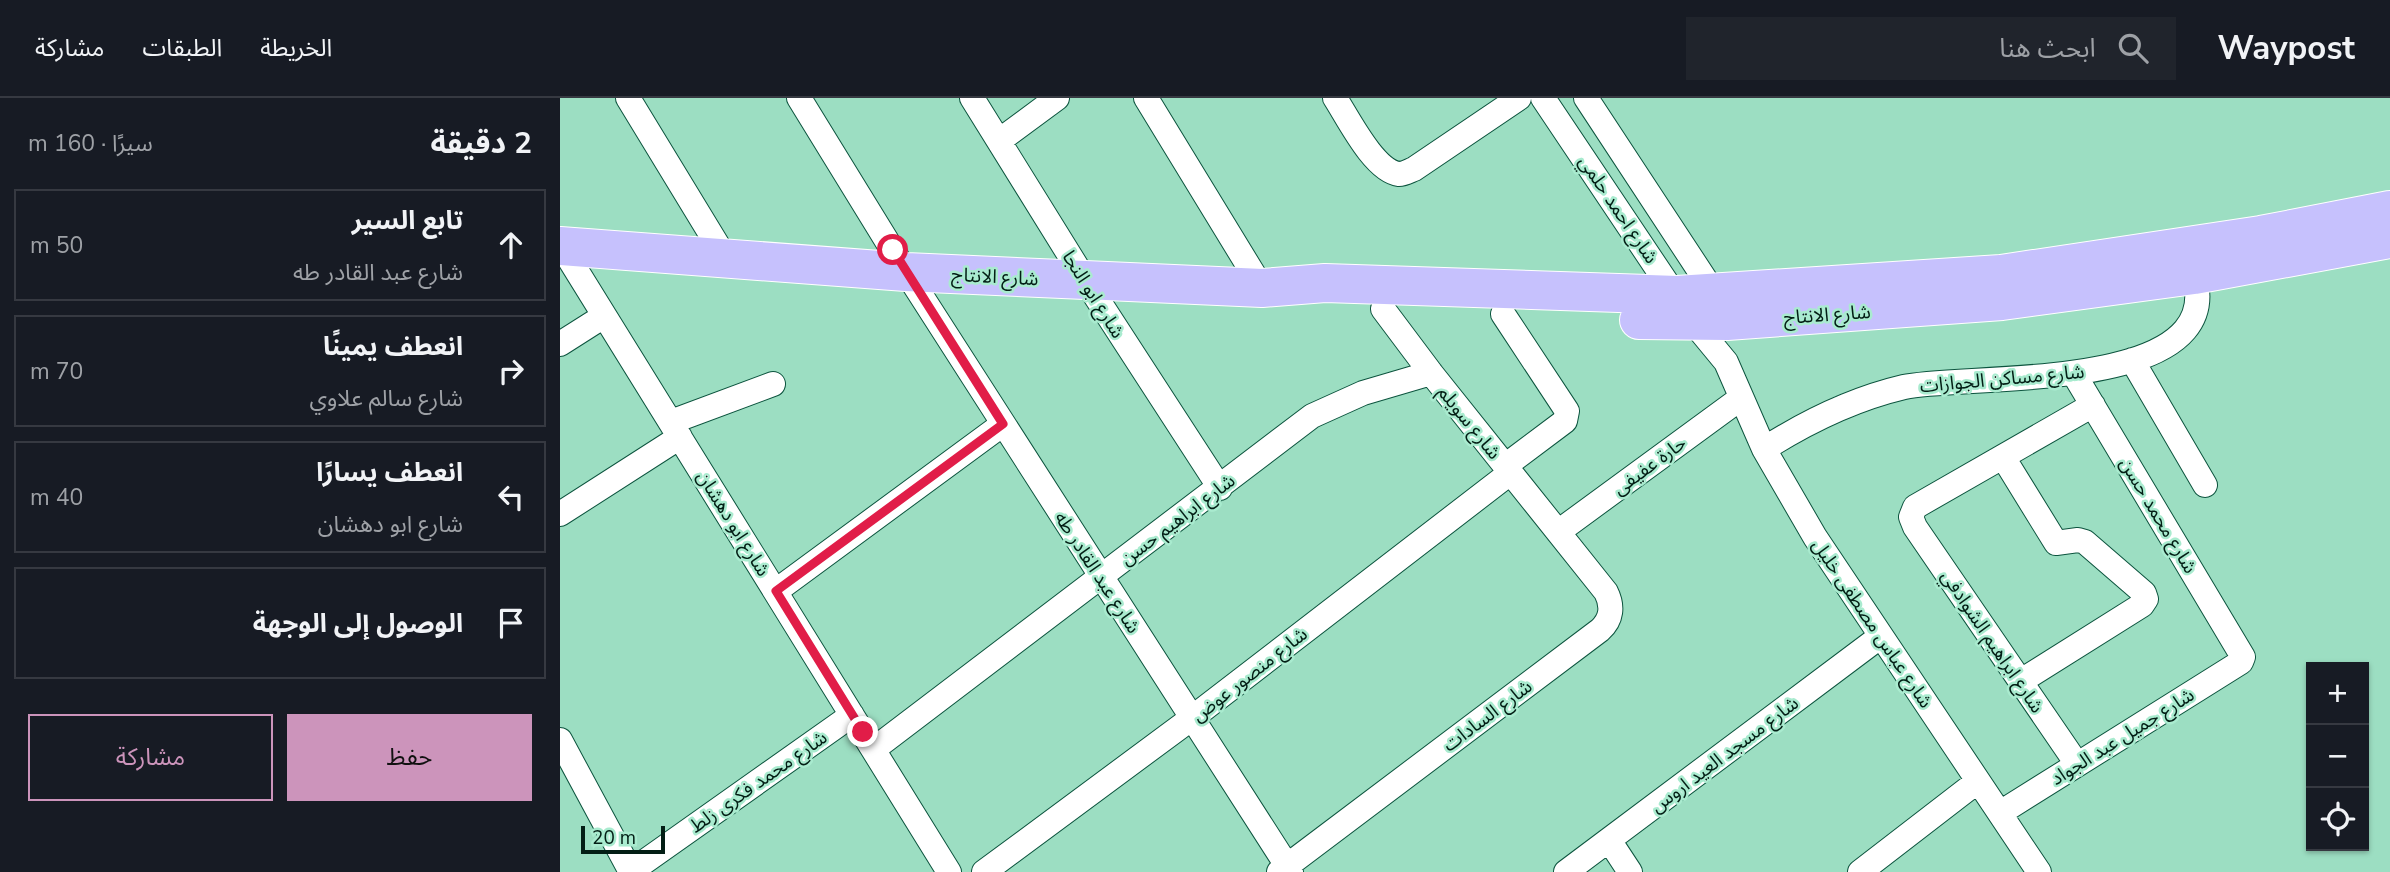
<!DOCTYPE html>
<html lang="ar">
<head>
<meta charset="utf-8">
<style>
  body { margin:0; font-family:"Nunito Sans","Noto Sans Arabic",sans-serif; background:#20242c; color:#f1f3f6; direction:rtl }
  .controls { position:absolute; right:21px; bottom:21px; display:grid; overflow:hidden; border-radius:0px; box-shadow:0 2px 5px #0004 }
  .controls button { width:63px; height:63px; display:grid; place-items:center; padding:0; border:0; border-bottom:2px solid #363941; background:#171b24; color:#f1f3f6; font:35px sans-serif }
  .scale { position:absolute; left:21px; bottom:18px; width:84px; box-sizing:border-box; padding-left:7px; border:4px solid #031e15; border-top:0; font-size:19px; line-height:24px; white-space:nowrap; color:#031e15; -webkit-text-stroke:5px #a9ebcf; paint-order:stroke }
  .stop { position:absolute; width:21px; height:21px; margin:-16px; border:5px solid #e11d48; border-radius:50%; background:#fff }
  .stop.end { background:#e11d48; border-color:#fff; box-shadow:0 2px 7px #0008 }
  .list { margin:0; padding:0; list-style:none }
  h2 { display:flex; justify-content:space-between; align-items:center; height:91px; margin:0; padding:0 28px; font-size:30px }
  h2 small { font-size:23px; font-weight:400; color:#9ea1a6 }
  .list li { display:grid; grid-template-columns:46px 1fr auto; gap:21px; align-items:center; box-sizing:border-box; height:112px; margin:0 14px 14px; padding:0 14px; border:2px solid #363941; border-radius:0px }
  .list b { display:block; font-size:26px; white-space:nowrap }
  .list p { margin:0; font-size:23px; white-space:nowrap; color:#9ea1a6 }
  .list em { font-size:23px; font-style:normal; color:#9ea1a6 }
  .actions { display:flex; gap:14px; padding:21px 28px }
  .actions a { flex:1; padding:16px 0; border:2px solid #cc94bb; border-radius:0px; text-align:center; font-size:24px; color:#cc94bb }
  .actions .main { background:#cc94bb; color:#111 }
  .icon { flex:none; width:38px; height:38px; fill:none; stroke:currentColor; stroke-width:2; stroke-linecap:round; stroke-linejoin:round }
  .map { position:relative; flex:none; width:1830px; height:774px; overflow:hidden; direction:ltr }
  header { display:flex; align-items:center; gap:42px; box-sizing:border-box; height:98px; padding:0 35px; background:#171b24; border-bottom:2px solid #363941 }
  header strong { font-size:33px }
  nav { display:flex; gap:38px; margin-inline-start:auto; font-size:24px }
  .search { width:490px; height:63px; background:#20242c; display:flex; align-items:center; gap:18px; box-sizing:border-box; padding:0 24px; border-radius:0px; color:#9ea1a6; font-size:26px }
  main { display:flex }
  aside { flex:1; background:#171b24 }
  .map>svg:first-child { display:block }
</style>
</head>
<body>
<header>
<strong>Waypost</strong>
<div class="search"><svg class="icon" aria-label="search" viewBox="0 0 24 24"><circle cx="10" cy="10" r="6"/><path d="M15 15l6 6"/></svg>ابحث هنا</div>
<nav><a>الخريطة</a><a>الطبقات</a><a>مشاركة</a></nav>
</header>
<main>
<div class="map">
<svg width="1830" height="774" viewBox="0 0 1830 774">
  <rect width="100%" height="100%" fill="#9cdec2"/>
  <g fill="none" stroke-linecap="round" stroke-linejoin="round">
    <g stroke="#0c543e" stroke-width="26">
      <path id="street" d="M68,0L166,161
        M239,0L346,174L731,774
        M412,0L525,182L660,390
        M586,0L702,190
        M775,0C788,20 814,73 839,76C844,76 849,73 854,71L959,0
        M983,0L1133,224L1166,264L1204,351L1255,439L1479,774
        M1026,0L1160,204
        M439,43L497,0
        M0,146L389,774
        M943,216L1007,313L1005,323L945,368
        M0,246L44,218
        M1572,262L1645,387
        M111,324L213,286
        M1204,351C1248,323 1293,301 1344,289C1407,275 1670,297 1634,177
        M1443,359L1496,445L1518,442L1525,444L1584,495L1586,501L1582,507L1461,583
        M0,416L120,339
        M998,434L1181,300
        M216,493L443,326
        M0,642L71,774
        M314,651L752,318L803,295L871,275
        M1517,666L1355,429L1351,419L1355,409L1533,307
        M1440,715L1681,564L1683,559L1514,276
        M1049,742L1070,774
        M70,774L292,617
        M424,774L632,620L950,375
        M719,774L1040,532C1052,521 1053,508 1046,494L871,275L823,211
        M1006,774L1321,538
        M1300,774L1418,683"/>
    </g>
    <g stroke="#fff" stroke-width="40">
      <path id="primary" d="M0,148L346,174L525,182L702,190L765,185L1117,197L1441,176L1701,137L1830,112
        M1079,222L1167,223L1442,203L1634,177L1830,141"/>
    </g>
    <use href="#street" stroke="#fff" stroke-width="24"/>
    <use href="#primary" stroke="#c6c1fd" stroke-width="38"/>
  </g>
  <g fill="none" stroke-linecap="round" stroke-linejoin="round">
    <path stroke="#e11d48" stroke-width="9" d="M303,634L216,493L443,326L333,152"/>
  </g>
  <g text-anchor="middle" stroke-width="5" stroke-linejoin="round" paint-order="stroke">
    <g font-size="19" fill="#031e15" stroke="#a9ebcf">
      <text transform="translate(1059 111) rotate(56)" y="7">شارع احمد حلمي</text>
      <text transform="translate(435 178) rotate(3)" y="7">شارع الانتاج</text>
      <text transform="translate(534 196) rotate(58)" y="7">شارع ابو النجا</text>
      <text transform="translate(1267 216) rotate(-4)" y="7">شارع الانتاج</text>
      <text transform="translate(1442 280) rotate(-5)" y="7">شارع مساكن الجوازات</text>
      <text transform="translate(910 324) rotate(51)" y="7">شارع سويلم</text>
      <text transform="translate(1089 367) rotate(-36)" y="7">حارة عفيفى</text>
      <text transform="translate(1599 417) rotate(59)" y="7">شارع محمد حسن</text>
      <text transform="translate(617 421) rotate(-37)" y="7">شارع ابراهيم حسن</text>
      <text transform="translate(174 425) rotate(58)" y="7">شارع ابو دهشان</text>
      <text transform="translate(538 474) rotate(57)" y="7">شارع عبد القادر طه</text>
      <text transform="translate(1313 525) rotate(56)" y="7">شارع عباس مصطفى خليل</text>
      <text transform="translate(1433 543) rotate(56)" y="7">شارع ابراهيم الشوادفي</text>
      <text transform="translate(689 576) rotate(-38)" y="7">شارع منصور عوض</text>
      <text transform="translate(927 617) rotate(-37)" y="7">شارع السادات</text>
      <text transform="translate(1562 638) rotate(-32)" y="7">شارع جميل عبد الجواد</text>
      <text transform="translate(1164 656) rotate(-37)" y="7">شارع مسجد العيد اروس</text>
      <text transform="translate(198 683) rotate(-35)" y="7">شارع محمد فكرى زلط</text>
    </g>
  </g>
</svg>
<div class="controls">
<button>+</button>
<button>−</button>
<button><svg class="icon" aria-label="locate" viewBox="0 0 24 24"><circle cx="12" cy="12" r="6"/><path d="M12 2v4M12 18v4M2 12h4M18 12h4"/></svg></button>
</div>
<div class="scale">20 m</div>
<div class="stop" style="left:333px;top:152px"></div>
<div class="stop end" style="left:303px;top:634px"></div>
</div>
<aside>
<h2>2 دقيقة<small>سيرًا · 160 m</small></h2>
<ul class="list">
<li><svg class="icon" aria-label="ahead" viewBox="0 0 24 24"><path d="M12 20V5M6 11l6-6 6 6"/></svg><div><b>تابع السير</b><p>شارع عبد القادر طه</p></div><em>50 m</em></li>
<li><svg class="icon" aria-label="right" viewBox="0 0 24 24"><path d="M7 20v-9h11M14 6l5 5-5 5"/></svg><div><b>انعطف يمينًا</b><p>شارع سالم علاوي</p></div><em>70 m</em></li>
<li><svg class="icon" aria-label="left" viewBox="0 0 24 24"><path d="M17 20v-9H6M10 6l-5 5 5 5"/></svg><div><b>انعطف يسارًا</b><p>شارع ابو دهشان</p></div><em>40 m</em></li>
<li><svg class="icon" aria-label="arrive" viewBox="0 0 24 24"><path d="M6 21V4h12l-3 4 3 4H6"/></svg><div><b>الوصول إلى الوجهة</b></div></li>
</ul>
<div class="actions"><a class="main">حفظ</a><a>مشاركة</a></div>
</aside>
</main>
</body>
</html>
